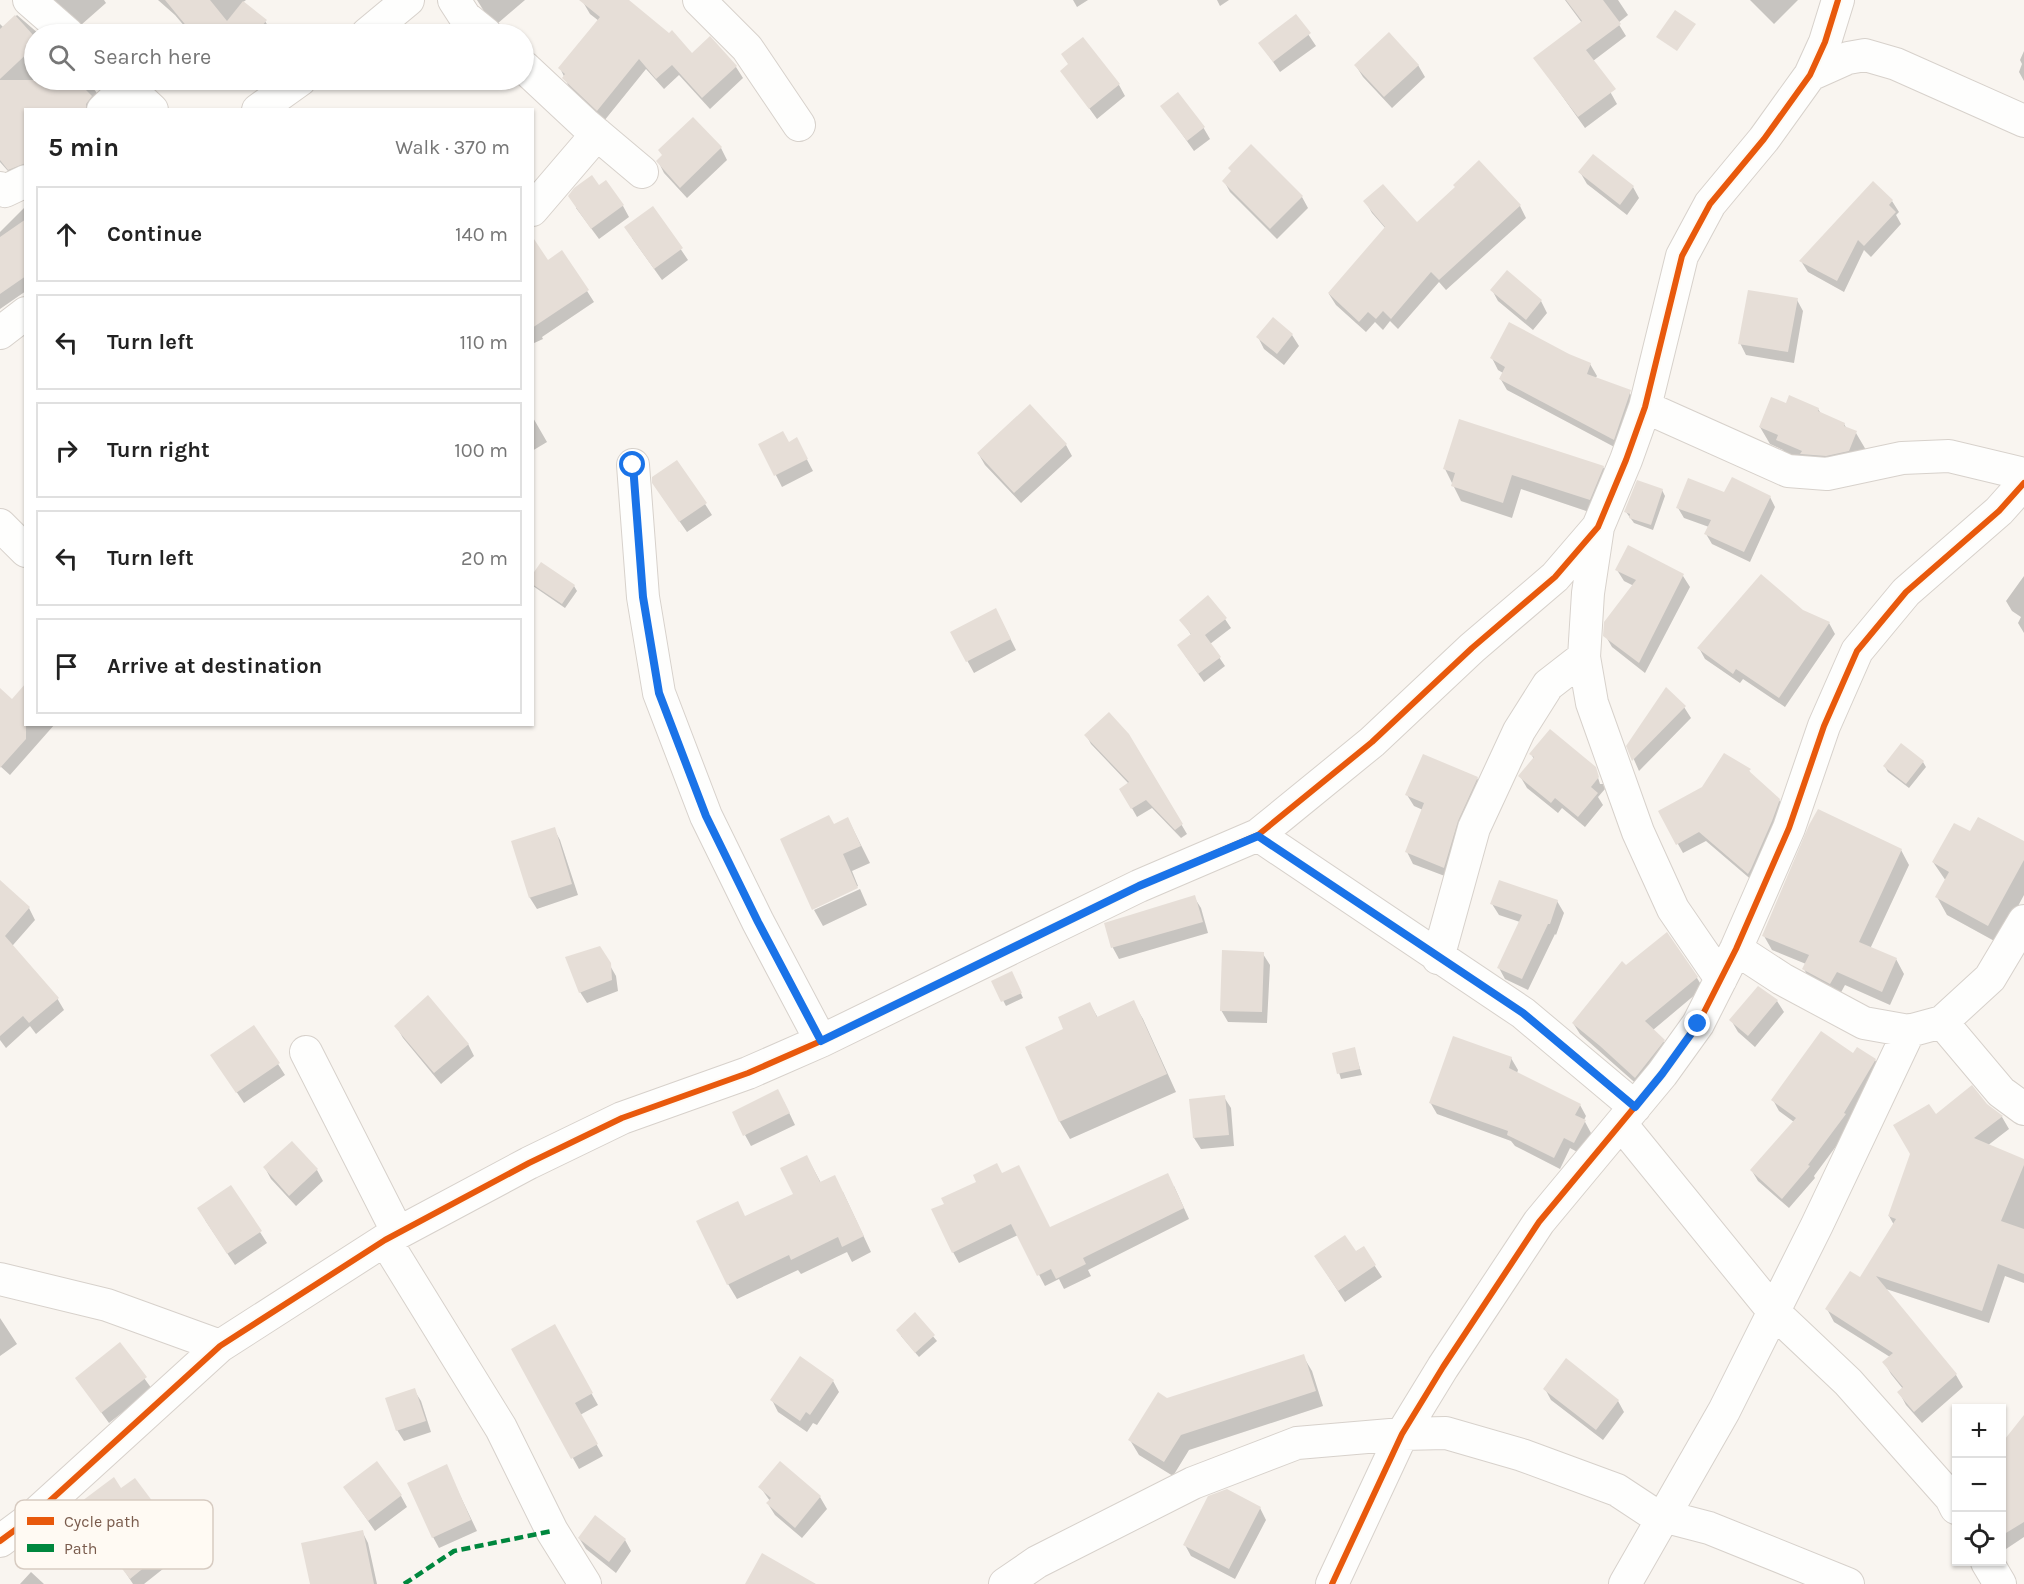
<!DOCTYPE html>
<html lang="en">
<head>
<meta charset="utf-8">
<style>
  body { margin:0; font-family:Karla,sans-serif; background:#f6f6f6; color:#222 }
  .controls { position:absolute; right:18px; bottom:18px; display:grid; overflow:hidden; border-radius:0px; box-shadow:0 2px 4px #0004 }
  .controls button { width:54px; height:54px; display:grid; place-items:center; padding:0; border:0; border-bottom:2px solid #e0e0e0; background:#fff; color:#222; font:30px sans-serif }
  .stop { position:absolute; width:18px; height:18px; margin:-14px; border:4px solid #1a73e8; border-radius:50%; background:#fff }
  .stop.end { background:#1a73e8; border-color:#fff; box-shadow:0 2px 6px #0008 }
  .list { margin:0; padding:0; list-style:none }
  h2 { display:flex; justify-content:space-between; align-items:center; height:78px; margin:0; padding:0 24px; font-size:26px }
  h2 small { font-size:20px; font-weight:400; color:#767676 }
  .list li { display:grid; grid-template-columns:39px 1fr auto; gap:18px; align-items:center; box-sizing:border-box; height:96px; margin:0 12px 12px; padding:0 12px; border:2px solid #e0e0e0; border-radius:0px }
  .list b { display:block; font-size:22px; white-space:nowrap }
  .list em { font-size:20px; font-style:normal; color:#767676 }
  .icon { flex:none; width:33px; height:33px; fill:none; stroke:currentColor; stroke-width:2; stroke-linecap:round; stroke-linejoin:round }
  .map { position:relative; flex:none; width:2024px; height:1584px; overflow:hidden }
  .search { position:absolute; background:#fff; box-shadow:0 2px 4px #0004; left:24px; top:24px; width:510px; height:66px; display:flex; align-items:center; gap:15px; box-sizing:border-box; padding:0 21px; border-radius:33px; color:#767676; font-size:22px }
  .panel { position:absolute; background:#fff; box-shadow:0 2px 4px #0004; left:24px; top:108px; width:510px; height:618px; border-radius:0px }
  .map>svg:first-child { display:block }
</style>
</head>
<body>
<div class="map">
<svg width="2024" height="1584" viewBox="0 0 2024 1584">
  <rect width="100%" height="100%" fill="#f9f5f0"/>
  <path fill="#0003" d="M52,0H104L106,3L81,25Z
    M158,0H246L242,3L265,21L273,34H191L175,15Z
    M477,0H525L497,24L487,16Z
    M585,0H627L692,55L736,67L743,78L710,109L679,75L664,89L646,69L604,121L570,89L560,68L599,21L590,14L583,2Z
    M1073,0H1088L1077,7Z
    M1217,0H1229L1220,6Z
    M1565,0H1618L1628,15L1618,23L1626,36L1593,61L1617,104L1585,128L1535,58L1582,23Z
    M1750,0H1798L1774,24Z
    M17,15L39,34H34V80H87L103,101L95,110H26V175L15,179L0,162V24L4,28Z
    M1296,16L1316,46L1280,72L1260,43Z
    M2024,51V81L2019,72L2022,64L2020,60Z
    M1063,55L1119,85L1125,96L1097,119L1062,71L1069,65Z
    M1418,65L1425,77L1392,108L1363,77L1356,66Z
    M1162,106L1203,127L1210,139L1194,151Z
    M721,148L727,160L687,198L664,173L658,161Z
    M1479,162L1520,206L1526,218L1446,290L1439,282L1398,329L1390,321L1383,330L1375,322L1366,332L1336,305L1329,294L1386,229L1372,213L1365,201L1417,224L1456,188Z
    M1580,172L1633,187L1639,198L1627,215L1587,184Z
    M1224,181L1302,197L1308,208L1277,239L1230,192Z
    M599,187L623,206L629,217L599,239L576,208Z
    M1892,201L1899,212L1896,215L1901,224L1871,257L1864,250L1844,292L1808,272L1801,261Z
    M26,206V291L0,309V232Z
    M653,208L688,260L662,280L632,238Z
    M547,262L587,291L594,302L542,337L543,339L532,344V265Z
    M1492,290L1541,301L1547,313L1533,330L1498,301Z
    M1797,300L1803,311L1794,363L1746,355L1740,343Z
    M1292,335L1299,346L1284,365L1264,349L1258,337Z
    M1568,356L1590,364L1597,376L1595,379L1629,392L1636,403L1620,450L1507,390L1500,378L1503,373L1498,370L1492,358Z
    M1787,405L1818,409L1822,415L1844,424L1847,429L1856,433L1866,450L1858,468L1787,457L1783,450L1770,444L1760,427Z
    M532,416L547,442L532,451Z
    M789,443L802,450L813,471L782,487L760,444Z
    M1066,445L1072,456L1021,503L985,465L978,453Z
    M1603,467L1612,483L1598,515L1521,489L1512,518L1461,501L1445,469Z
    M1662,490L1665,496L1653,530L1634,523L1626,512Z
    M1725,494L1770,497L1775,507L1750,562L1712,544L1706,534L1709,527L1684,518L1678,508Z
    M661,495L705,504L712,515L687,532Z
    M1617,570L1683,576L1690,587L1645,673L1612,647L1605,635L1634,586L1624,581Z
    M2024,576V633L2018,623L2021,617L2012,611L2006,601Z
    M532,577L574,586L577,591L565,608L533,586Z
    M1802,612L1829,623L1835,634L1785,707L1743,679L1740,683L1705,659L1699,648Z
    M1225,619L1231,628L1210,644L1225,666L1204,682L1184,654L1192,636L1181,620Z
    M1002,622L1016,650L974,673L952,633Z
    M0,701L26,724H55L10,775L0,766Z
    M1684,707L1691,718L1639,771L1628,746Z
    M1086,735H1128L1187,834L1181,838L1152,808L1137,817L1121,789L1129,784L1091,744Z
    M1531,754L1595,768L1600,784H1603L1605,789L1598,797L1603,805L1585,827L1562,808L1558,813L1527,788L1520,776L1534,759Z
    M1923,762L1926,767L1909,788L1888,772L1885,767Z
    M1749,771L1753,777L1779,800L1785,810L1754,882L1706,841L1683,853L1660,812Z
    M1477,778L1483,790L1450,878L1413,864L1407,852L1423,810L1414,806L1407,795Z
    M848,819L870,863L852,871L858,886L813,908Z
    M554,829L560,840L578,895L537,909L530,898L513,842Z
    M1971,833L2024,843V895L1998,943L1947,915L1937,897L1946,881L1933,862Z
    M1901,850L1909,865L1870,949L1896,959L1904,974L1890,1005L1845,985L1838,998L1812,984L1804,969L1806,964L1772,950L1764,936Z
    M0,882L29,908L35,920L6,953L0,948Z
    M860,889L867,905L823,926L814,910Z
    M1194,897L1201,908L1208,933L1119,959L1113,948L1106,924Z
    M1557,901L1564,913L1556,935L1555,934L1528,990L1505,979L1499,968L1520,922L1499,915L1492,904Z
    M600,948L616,976L618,991L587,1003L580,992Z
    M1263,954L1270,965L1267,1023L1228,1022L1221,1010Z
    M1626,967L1697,978L1703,988L1653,1030L1663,1041L1670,1051L1641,1088L1580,1034L1573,1023Z
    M1014,978L1023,998L1006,1006L993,981Z
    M0,982L57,998L64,1010L36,1034L30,1026L6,1048L0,1040Z
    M1777,1001L1784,1012L1755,1047L1738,1032L1731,1020Z
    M1133,1002L1143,1019L1176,1092L1070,1139L1060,1122L1027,1047L1065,1029L1090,1004L1098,1018Z
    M396,1026L468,1044L474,1056L441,1084L403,1038Z
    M1354,1049L1362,1075L1341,1079L1333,1054Z
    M1853,1055L1875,1060L1881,1070L1851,1126L1814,1176L1815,1178L1789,1208L1758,1181L1752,1171L1794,1122L1779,1111L1773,1100Z
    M1511,1058L1518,1070L1517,1073L1580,1105L1586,1116L1584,1120L1591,1133L1581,1154L1570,1148L1560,1169L1515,1146L1511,1141L1437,1114L1430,1102Z
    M278,1064L285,1075L244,1103L219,1066Z
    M1224,1097L1231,1108L1234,1146L1201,1149L1194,1138Z
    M784,1102L795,1125L751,1146L745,1135Z
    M1986,1105L2002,1117L2009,1129L1987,1146L2024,1161V1283L2005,1276L1989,1323L1883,1288L1956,1375L1963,1387L1922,1423L1906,1405L1899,1392L1903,1389L1891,1374L1884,1362L1890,1357L1834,1322L1827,1309L1860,1279L1894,1225L1889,1216L1935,1117Z
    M807,1157L821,1183L843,1192L871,1252L852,1262L847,1252L801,1274L798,1270L737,1299L728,1284L795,1195Z
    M265,1168L317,1170L323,1181L296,1206L271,1179Z
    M1003,1175L1051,1229L1174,1186L1189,1219L1088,1270L1091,1276L1064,1289L1059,1279L1045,1286L1018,1235L959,1263L953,1252Z
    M231,1187L267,1243L235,1265L205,1220Z
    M1363,1248L1382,1277L1345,1302L1323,1268Z
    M915,1315L937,1341L919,1357L901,1336Z
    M0,1318L17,1344L0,1356Z
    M554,1327L598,1405L580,1415L603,1456L579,1469L513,1350Z
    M120,1345L152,1389L109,1423L77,1379Z
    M1303,1356L1312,1371L1323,1406L1189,1450L1173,1476L1139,1455L1130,1440L1167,1400Z
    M833,1381L839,1392L817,1425L813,1423L807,1432L778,1412L772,1400Z
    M1545,1389L1618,1401L1624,1412L1603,1440L1551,1400Z
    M414,1390L421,1401L431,1432L404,1441L397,1430Z
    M2002,1444L2024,1471V1537L2006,1549L2002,1541Z
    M780,1463L820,1497L827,1509L802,1538L775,1515L768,1504L770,1501L760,1487Z
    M446,1466L477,1531L439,1548L433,1537Z
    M345,1488L401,1496L407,1507L375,1531Z
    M121,1490L155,1507L161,1518L149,1526L173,1561L144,1584H133L118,1561L119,1560L80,1504Z
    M1260,1508L1266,1520L1235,1579L1191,1556L1185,1545Z
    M362,1531L368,1543L377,1584H312Z
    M579,1538L625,1540L631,1551L616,1573L586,1549Z
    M31,1572L44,1584H20Z"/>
  <path fill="#e6ded7" d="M165,0H210L227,21L243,1L267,20L255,34H193Z
    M579,0H629L669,33L672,30L692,53L710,36L737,66L702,98L672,65L656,79L639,59L597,111L562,78L565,74L558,68L600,17Z
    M1566,0H1603L1621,24L1586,50L1616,89L1578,117L1533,58L1582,21Z
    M1675,10L1696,24L1677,51L1656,37Z
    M1296,14L1311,33L1273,62L1258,43Z
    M15,15L34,36V47L0,79V29Z
    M1389,32L1419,65L1384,97L1354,65Z
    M1083,37L1120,84L1089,109L1060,71L1068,64L1061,54Z
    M0,80H76L92,96L86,104V110H26V163L8,170L0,160Z
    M1178,92L1205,127L1187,141L1160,106Z
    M693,117L722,147L680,188L656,161L662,155L658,150Z
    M1251,144L1303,196L1270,229L1222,181L1231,171L1228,168Z
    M1593,154L1634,186L1620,205L1578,172Z
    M1479,160L1521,205L1439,280L1431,272L1391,319L1383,311L1376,319L1368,312L1359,322L1328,293L1385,227L1363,201L1383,184L1417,222L1455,187L1453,185Z
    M592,175L599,185L606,180L624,205L591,229L568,196L574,188Z
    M1873,181L1893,200L1889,205L1896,212L1864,246L1858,240L1837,281L1799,261Z
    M653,206L683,248L654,269L624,227Z
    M26,219V276L0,294V237Z
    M532,236L548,260L562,250L589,290L532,328Z
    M1507,270L1542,300L1526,320L1490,290Z
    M1748,290L1798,298L1788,352L1738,344Z
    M1273,317L1293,334L1277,354L1256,337Z
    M1509,322L1569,354L1591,363L1587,374L1631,390L1614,440L1499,379L1505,367L1490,358Z
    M1789,395L1819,408L1818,411L1845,423L1844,426L1857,431L1849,451L1826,456L1800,454L1802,451L1776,440L1778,435L1759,427L1771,397L1786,403Z
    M1030,404L1067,444L1014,493L977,453Z
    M1459,419L1604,466L1590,500L1512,475L1503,503L1451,486L1455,473L1443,469Z
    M783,431L789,442L797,437L808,459L774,476L758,444Z
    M677,460L707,503L679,522L652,483V477Z
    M1732,477L1771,496L1744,552L1704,534L1711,520L1676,508L1688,478L1724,492Z
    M1637,480L1663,489L1651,525L1629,518L1630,514L1624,512Z
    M1628,545L1684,574L1639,663L1603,636L1604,622L1636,580L1615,570Z
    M541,562L575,585L562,604L532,584V575Z
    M1761,574L1803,610L1830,622L1779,698L1736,669L1733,674L1697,648Z
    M1208,595L1227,618L1205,635L1221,657L1198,674L1177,645L1191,634L1179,620Z
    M996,608L1011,639L966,662L950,632Z
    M26,683V739L0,768V688L12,699Z
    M1666,687L1686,706L1632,761L1626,746Z
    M1109,712L1129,734L1183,824L1175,830L1146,800L1131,809L1119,789L1129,782L1084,735Z
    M1550,729L1596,767L1599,777L1591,787L1598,793L1578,817L1555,798L1551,803L1518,776L1534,757L1529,754Z
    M1901,743L1924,761L1906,784L1883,766Z
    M1724,753L1751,769L1749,771L1780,799L1772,821L1751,869L1748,874L1699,832L1676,845L1658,811L1702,787Z
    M1423,754L1478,777L1458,821L1444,868L1405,852L1424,803L1405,795Z
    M1818,809L1902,849L1859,942L1897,958L1882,992L1837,972L1830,984L1802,969L1809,955L1762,936L1809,825Z
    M829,815L834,824L848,817L861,846L843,854L858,888L812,910L780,839Z
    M1978,817L2024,841V860L1988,926L1935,897L1949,872L1932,862L1954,823L1970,831Z
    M555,827L572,884L529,898L511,841Z
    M0,880L30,907L5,936L59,998L29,1023L23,1016L0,1036Z
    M1499,880L1558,900L1550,924H1548L1522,979L1497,968L1522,915L1490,904Z
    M1195,895L1203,922L1111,948L1104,923Z
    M1667,932L1698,977L1645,1021L1665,1040L1635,1078L1600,1046L1572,1023L1622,961L1626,965Z
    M600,946L611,963L612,980L579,993L565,957Z
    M1222,950L1264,952L1262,1012L1220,1011Z
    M1012,971L1022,993L1001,1002L991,981Z
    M1758,986L1778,1000L1748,1036L1729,1020Z
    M428,995L469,1044L434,1073L394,1026Z
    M1134,1000L1167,1074L1059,1122L1025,1047L1063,1029L1058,1017L1090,1002L1097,1017Z
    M254,1025L280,1063L236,1093L210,1055Z
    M1821,1031L1853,1053L1857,1047L1876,1059L1844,1113L1846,1114L1808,1165L1810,1166L1782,1199L1750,1170L1796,1118L1771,1100Z
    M1453,1036L1512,1057L1509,1068L1581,1104L1575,1115L1586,1120L1574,1143L1564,1138L1554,1158L1507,1135L1508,1131L1429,1103Z
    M1355,1047L1360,1069L1337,1074L1332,1053Z
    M1972,1085L1987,1104L2003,1116L1974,1138L2024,1159V1165L2001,1221L2024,1229V1274L1998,1264L1982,1311L1876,1276L1957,1374L1914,1412L1897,1392L1903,1387L1882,1362L1893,1353L1825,1309L1850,1271L1860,1277L1896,1219L1888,1216L1910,1154L1893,1125L1929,1104L1936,1114Z
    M778,1089L790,1113L743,1136L732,1112Z
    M1225,1095L1229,1135L1193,1138L1189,1099Z
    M292,1141L318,1169L289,1196L263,1167Z
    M807,1155L820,1182L835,1175L864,1236L842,1247L838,1237L791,1260L789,1255L727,1285L696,1221L738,1201L745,1216L793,1194L780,1168Z
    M997,1163L1002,1173L1019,1165L1050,1227L1168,1173L1184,1208L1083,1258L1086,1264L1056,1279L1051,1269L1037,1276L1011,1224L952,1253L931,1209L944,1204L941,1198L976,1182L973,1175Z
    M231,1185L262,1231L227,1254L197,1208Z
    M1345,1235L1356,1251L1364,1246L1376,1265L1338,1291L1314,1256Z
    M915,1312L935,1335L915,1353L896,1330Z
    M555,1324L593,1393L575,1403L598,1444L571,1459L511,1349Z
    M120,1342L147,1377L101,1413L75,1378Z
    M1304,1354L1316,1391L1181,1435L1164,1462L1128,1440L1158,1392L1167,1398Z
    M800,1356L834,1380L810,1415L806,1412L800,1421L770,1400Z
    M1566,1358L1619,1400L1596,1430L1543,1389Z
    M415,1388L426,1421L396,1431L385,1398Z
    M2024,1415V1522L2001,1536V1444Z
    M377,1461L402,1495L368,1521L343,1487Z
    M780,1461L821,1496L795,1528L766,1503L771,1498L758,1487Z
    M447,1464L471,1520L432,1538L407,1483Z
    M114,1477L121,1488L135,1478L156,1506L143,1515L167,1549L130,1579L116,1561L119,1559L78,1504Z
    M1227,1489L1261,1507L1229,1569L1183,1545L1208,1496Z
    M595,1515L626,1539L609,1562L578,1538Z
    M363,1530L374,1584H310L301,1543Z
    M762,1553L816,1584H745Z"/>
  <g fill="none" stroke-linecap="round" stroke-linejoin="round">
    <g stroke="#d7d1cb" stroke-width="34">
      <path id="minor" d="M29,0L68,34
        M454,0L465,17L486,34
        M699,0L747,48L799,125
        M367,34L408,0
        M524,67L585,124L642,172
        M1810,75L1848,58L1865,55L1896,64L2024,121
        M120,80L152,110
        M103,110L128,86
        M258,110L300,80
        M0,188L5,191L26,181
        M532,210L597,134
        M0,333L26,313
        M1645,407L1788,471L1827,474L1902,458L1949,456L2024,474
        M633,465L643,597L659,693L706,816L758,922L821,1041
        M0,525L26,551
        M1598,527L1588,593L1584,657L1592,703L1638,832L1673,909L1721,979
        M1258,835L1523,1013L1635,1107
        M1736,949L1782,979L1864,1023L1909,1031L1942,1022L1990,978L2024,921
        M1438,958L1474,828L1519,731L1548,685L1584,657
        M1942,1022L2001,1092L2024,1109
        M306,1052L398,1233
        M1621,1124L1774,1312L1848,1382L1951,1498L1956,1508
        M385,1240L501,1428L552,1531L585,1584
        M0,1279L107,1305L220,1346
        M1663,1516L1709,1528L1848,1584
        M0,1541L30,1519L220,1346L385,1240L529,1163L622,1118L748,1073L821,1041L1139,886L1258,835L1372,742L1472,648L1555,577L1598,527L1626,460L1645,407L1682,256L1710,204L1764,139L1810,75L1825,42L1838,0
        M1987,1562L2000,1584
        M1005,1584L1037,1562L1193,1483L1297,1443L1402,1434L1446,1433L1522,1455L1617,1490L1661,1519
        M1332,1584L1402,1434L1443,1367L1539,1222L1662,1074L1698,1024L1736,949L1789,828L1824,726L1857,651L1906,592L1999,511L2024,483
        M1625,1584L1724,1411L1817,1225L1909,1031"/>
    </g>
    <use href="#minor" stroke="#fefefd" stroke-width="32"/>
    <path stroke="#00873e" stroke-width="4.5" stroke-dasharray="9 4.5" stroke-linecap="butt" d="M404,1584L454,1551L552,1531"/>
    <g stroke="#fffaf3" stroke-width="10">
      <path id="cycleway" d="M0,1541L30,1519L220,1346L385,1240L529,1163L622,1118L748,1073L821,1041L1139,886L1258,835L1372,742L1472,648L1555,577L1598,527L1626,460L1645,407L1682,256L1710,204L1764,139L1810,75L1825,42L1838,0
        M1332,1584L1402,1434L1443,1367L1539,1222L1662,1074L1698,1024L1736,949L1789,828L1824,726L1857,651L1906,592L1999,511L2024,483"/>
    </g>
    <use href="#cycleway" stroke="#e8590c" stroke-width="6"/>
  </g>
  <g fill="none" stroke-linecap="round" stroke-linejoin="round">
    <path stroke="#1a73e8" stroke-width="8" d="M633,465L643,597L659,693L706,816L758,922L821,1041L1139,886L1258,836L1523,1013L1635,1107L1662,1074L1698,1024"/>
  </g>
  <rect x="15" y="1500" width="198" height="69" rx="9" fill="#fffaf3" stroke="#d7cbc1" stroke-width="1.5"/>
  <rect x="27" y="1517" width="27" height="8" fill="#e8590c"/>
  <rect x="27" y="1544" width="27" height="8" fill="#00873e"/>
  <g font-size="16" fill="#7a5c4d">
    <text x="64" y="1527">Cycle path</text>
    <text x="64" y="1554">Path</text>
  </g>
</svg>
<div class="controls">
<button>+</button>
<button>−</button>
<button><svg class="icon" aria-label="locate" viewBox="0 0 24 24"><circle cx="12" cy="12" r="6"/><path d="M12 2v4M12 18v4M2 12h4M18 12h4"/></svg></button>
</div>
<div class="stop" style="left:633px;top:465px"></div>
<div class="stop end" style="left:1698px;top:1024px"></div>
<div class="search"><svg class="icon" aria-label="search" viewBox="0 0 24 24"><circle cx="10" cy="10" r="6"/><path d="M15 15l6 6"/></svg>Search here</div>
<section class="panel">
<h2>5 min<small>Walk · 370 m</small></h2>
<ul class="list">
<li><svg class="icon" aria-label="ahead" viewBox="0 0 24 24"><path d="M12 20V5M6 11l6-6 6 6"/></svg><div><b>Continue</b></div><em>140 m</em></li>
<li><svg class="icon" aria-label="left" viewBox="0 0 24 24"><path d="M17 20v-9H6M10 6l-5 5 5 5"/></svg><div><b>Turn left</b></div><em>110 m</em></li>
<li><svg class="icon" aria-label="right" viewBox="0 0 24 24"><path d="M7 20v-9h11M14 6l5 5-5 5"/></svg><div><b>Turn right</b></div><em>100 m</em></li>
<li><svg class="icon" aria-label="left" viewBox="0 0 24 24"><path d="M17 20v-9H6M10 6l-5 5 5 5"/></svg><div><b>Turn left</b></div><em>20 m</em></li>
<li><svg class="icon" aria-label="arrive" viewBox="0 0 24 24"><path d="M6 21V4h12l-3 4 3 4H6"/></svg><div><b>Arrive at destination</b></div></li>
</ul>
</section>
</div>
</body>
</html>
